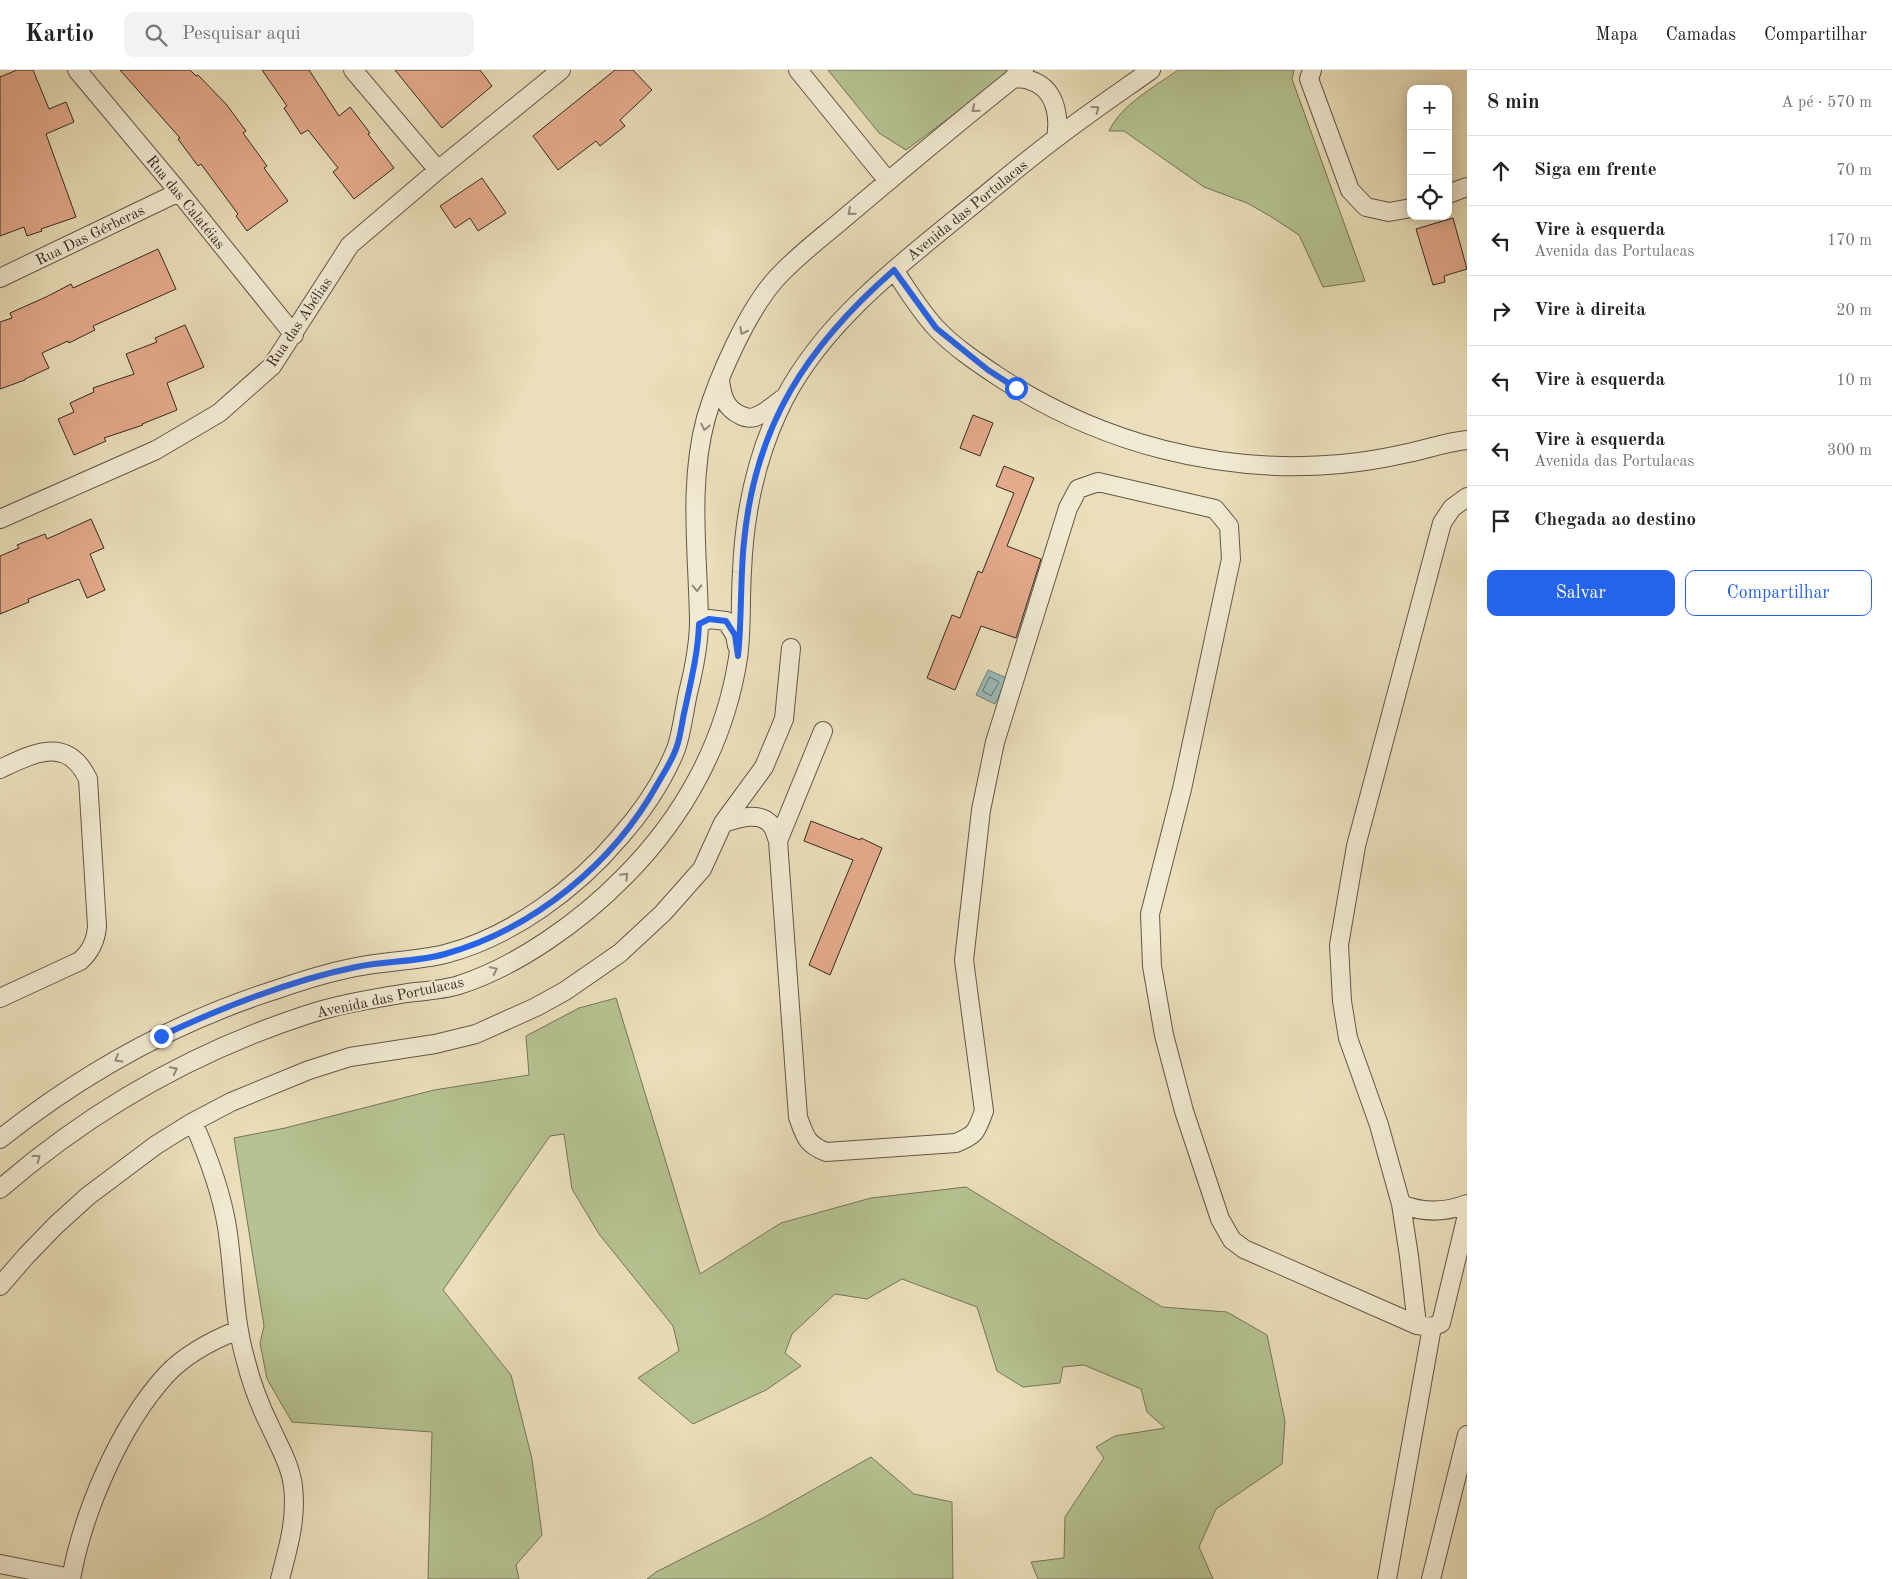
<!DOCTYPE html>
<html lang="pt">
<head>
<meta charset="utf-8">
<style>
  body { margin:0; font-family:"Old Standard TT",serif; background:#f2f2f2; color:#222 }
  .controls { position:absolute; right:15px; top:15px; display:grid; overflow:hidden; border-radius:10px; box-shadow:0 2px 12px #0003 }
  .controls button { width:45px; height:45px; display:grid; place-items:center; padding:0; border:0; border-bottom:1px solid #e0e0e0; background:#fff; color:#222; font:25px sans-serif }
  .stop { position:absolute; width:15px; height:15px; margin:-11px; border:4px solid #2563eb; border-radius:50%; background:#fff }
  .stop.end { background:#2563eb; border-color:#fff; box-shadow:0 1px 5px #0008 }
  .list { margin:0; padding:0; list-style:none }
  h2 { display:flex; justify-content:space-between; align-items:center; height:65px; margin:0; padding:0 20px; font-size:21px }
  h2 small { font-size:16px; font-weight:400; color:#767676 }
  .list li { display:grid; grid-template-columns:32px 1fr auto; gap:15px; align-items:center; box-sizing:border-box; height:70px; padding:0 20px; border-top:1px solid #e0e0e0 }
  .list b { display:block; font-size:19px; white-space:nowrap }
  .list p { margin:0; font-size:16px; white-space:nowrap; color:#767676 }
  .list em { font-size:16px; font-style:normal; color:#767676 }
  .actions { display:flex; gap:10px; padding:15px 20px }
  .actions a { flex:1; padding:11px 0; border:1px solid #2563eb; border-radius:10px; text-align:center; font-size:18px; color:#2563eb }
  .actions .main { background:#2563eb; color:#fff }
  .icon { flex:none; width:28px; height:28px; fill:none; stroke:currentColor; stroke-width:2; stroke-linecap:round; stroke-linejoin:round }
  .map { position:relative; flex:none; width:1467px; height:1509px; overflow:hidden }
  header { display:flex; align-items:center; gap:30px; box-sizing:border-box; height:70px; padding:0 25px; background:#fff; border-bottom:1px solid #e0e0e0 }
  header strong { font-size:24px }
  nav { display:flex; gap:28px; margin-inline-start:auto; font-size:18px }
  .search { width:350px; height:45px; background:#f2f2f2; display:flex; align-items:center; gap:12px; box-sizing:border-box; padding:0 18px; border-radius:10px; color:#767676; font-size:19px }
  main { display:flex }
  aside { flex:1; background:#fff }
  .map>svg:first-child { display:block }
</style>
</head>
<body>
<header>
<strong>Kartio</strong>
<div class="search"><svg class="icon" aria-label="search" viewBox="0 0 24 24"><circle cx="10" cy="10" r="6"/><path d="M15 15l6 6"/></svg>Pesquisar aqui</div>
<nav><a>Mapa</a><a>Camadas</a><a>Compartilhar</a></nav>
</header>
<main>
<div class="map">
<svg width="1467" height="1509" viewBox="0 0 1467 1509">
  <rect width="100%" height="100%" fill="#eadfba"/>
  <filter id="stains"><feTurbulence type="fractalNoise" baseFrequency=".004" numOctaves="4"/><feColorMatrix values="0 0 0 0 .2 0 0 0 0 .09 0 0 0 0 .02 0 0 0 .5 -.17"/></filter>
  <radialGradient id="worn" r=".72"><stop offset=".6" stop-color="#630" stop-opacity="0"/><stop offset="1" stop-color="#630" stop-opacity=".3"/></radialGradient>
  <path fill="#b5c291" stroke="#75755a" d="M828,0H1008L988,19L906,80L879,63Z
    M1178,0H1294L1292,9L1365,211L1323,217L1299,165L1270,146L1247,133L1204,117L1124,61H1109C1122,34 1153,18 1178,0Z
    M616,928L700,1204L781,1153L871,1128L966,1117L1162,1237L1227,1242L1267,1265L1285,1351L1282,1394L1216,1439L1199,1477L1213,1509H1038L1031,1492L1064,1488L1065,1447L1104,1388L1096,1377L1115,1366L1165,1358L1147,1342L1141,1319L1084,1295L1063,1297L1060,1313L1023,1317L997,1301L977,1237L902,1209L867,1229L835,1224L792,1264L785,1283L801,1296L766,1320L693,1354L638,1308L679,1281L673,1256L599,1164L572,1119L564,1064L550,1066L443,1220L511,1305L532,1389L542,1465L516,1495L519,1509H428L432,1362L292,1352L267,1309L260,1273L264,1256L234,1068L285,1058L434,1020L529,1005L526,966L579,938Z
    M871,1387L914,1424L952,1432L953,1509H647L656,1502L763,1448Z"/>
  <path fill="#9abbb8" stroke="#72807d" d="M988,600L1007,608L995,634L976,625Z"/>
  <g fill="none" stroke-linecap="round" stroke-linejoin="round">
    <path stroke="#68726e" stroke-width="1" d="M990,607L999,612L991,626L983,621Z"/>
  </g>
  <path fill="#e4ab8c" stroke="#352824" d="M17,0H33L49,39L66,32L74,52L46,64L76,147L41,159L42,161L27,166L24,157L0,166V7Z
    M120,0H190L196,6L198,5L226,34L246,61L243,63L267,96L264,98L288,131L247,161L236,146L238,144L201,94L198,96L178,69L180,68Z
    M262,0H309L339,46L350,37L370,63L368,64L394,98L354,129L333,102L338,98L308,60L301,64L284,38L287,36Z
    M395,0H480L492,16L442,58Z
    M615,0H633L652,20L620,50L625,56L600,76L596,71L558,100L533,66Z
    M482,108L506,143L478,161L470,148L455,158L440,136Z
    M1453,148L1467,199L1444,206L1445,212L1433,215L1416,159Z
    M158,179L176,219L93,256L95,260L69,273L68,271L42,283L49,298L25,309V310L0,319V252L12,248L10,243L46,227L71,214L73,218Z
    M185,255L204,297L167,313L177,340L142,354L143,355L104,368L106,371L74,385L58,349L74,342L70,333L94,322L93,318L134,304L126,284L157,272L155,268Z
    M973,345L993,353L980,386L960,378Z
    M1004,396L1034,408L1007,476L1041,489L1016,568L981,556L955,620L927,608L952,545L960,548L978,501L982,503L1014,423L996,416Z
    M91,449L104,478L90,484L105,520L87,528L79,509L28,529L29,532L0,544V486L19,478L17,475L45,464L47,469Z
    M811,751L860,770L861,768L882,778L830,905L809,895L853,790L804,771Z"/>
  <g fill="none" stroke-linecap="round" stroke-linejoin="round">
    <g stroke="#62564a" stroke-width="20">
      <path id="minor" d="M77,0L179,122L294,265
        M353,0L438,100
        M798,0L888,111
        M1312,0L1309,9L1350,120L1366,137L1389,142L1411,138
        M1013,8C1018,9 1024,8 1029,10C1055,17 1060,45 1056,68
        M1448,124L1467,117
        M894,200C907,219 920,241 936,258C954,277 978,293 999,307C1100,373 1220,405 1341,394C1363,392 1386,388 1408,383C1428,379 1447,372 1467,370
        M0,208L179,122
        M720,310C722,326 725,338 740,345C746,348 753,349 759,345C768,341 776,333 785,327
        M0,449L156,380L219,343L272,296L350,175L438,100L561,0
        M699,554L709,549L726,551L735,565L737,576
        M0,699C34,683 67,665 88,709L97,856C96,871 91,881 80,891L0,928
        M723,753C737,749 761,740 772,756C775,760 776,766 778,771L798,1047C805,1066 806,1074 826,1082L956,1073C977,1064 976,1062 984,1041L964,890L981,740L995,672L1068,438L1078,419L1098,412L1215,439L1229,456L1231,489L1182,719L1150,844L1152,896L1164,965L1184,1041L1220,1149L1232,1170L1244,1179L1417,1255L1432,1257L1441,1253L1467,1145
        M778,771L823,661
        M193,1052C208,1086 221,1120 227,1157C234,1201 233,1245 245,1288C251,1312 259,1334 270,1356C279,1376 290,1394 293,1416C297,1449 288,1478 280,1509
        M0,1069C83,1003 177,951 278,919C304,910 330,902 356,897C386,891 416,891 445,884C511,867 576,819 619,768C642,742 663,711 676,679C682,662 684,641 688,623C694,599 699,576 699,551C698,484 688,414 706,348C718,307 747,242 775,210C796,186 824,166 848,145C906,96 964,47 1024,0
        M0,1119C90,1041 193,982 306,945C339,934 373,929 407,923C424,921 443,920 459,915C518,896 581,851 624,807C684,747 725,672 738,588C742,560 740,531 742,502C744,448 755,392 778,342C815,260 890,203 958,147C992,120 1025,91 1059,66C1089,43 1120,22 1151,0
        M1401,1134C1423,1143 1444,1143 1467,1134
        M0,1216L26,1186L56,1155L88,1126L156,1075L193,1052L231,1032L309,1000L350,987L435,974L476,964L536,937L565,921L620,883L663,843L702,799L723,753L764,697L784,649L791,578
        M1417,1255L1409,1186L1401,1134L1379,1055L1348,968L1342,931L1339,875L1356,776L1442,453L1452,438L1467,427
        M0,1494L71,1508
        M71,1509C83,1442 120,1355 167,1304C186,1284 213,1270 238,1260
        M1387,1509L1432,1257
        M1431,1509L1467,1365"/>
    </g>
    <use href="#minor" stroke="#f1ead2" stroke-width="18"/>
  </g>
  <defs><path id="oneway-chevron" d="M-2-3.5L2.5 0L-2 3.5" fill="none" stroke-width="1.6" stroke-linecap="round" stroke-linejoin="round" transform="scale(1.25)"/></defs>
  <g stroke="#93897b">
    <use href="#oneway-chevron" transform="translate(975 39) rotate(141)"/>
    <use href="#oneway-chevron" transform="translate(1096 39) rotate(-36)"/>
    <use href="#oneway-chevron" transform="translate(851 142) rotate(139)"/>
    <use href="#oneway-chevron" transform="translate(743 261) rotate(117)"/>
    <use href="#oneway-chevron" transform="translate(705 357) rotate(102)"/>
    <use href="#oneway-chevron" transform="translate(697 518) rotate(88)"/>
    <use href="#oneway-chevron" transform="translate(625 806) rotate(-46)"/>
    <use href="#oneway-chevron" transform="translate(494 900) rotate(-26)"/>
    <use href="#oneway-chevron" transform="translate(118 989) rotate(150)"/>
    <use href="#oneway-chevron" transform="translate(174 1000) rotate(-27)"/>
    <use href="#oneway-chevron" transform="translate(37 1088) rotate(-38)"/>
  </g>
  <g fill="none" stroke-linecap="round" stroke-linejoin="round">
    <path stroke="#2563eb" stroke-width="6" d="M161,966C223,937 288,911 356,897C385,891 417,892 445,884C534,859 614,793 658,713C665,701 673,689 677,676C681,664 682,651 685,639C691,611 698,583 699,554L709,549L726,551L735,565L738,586C742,548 740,510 744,472C755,355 807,276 894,200L936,258L988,300L1016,318"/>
  </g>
  <g text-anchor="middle" stroke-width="4" stroke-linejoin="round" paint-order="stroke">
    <g font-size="15" fill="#352824" stroke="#f1ead2">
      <text transform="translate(186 132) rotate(51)" y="5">Rua das Calatéias</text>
      <text transform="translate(967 140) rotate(-39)" y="5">Avenida das Portulacas</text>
      <text transform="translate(90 165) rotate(-26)" y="5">Rua Das Gérberas</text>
      <text transform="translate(299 252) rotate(-56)" y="5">Rua das Abélias</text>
      <text transform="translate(390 927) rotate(-12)" y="5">Avenida das Portulacas</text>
    </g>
  </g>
  <rect width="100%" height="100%" filter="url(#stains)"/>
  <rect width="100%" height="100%" fill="url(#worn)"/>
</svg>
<div class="controls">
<button>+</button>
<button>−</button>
<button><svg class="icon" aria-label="locate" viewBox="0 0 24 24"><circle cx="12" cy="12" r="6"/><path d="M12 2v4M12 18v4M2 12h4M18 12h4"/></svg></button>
</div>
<div class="stop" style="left:1016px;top:318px"></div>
<div class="stop end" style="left:161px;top:966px"></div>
</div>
<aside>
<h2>8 min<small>A pé · 570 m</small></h2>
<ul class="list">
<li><svg class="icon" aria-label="ahead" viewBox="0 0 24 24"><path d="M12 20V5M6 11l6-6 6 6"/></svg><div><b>Siga em frente</b></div><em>70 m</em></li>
<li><svg class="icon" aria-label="left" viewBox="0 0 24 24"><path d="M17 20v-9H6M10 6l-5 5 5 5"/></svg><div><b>Vire à esquerda</b><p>Avenida das Portulacas</p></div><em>170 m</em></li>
<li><svg class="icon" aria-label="right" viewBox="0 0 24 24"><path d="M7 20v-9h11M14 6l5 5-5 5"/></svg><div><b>Vire à direita</b></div><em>20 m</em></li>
<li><svg class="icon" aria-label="left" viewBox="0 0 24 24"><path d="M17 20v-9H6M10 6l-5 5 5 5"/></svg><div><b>Vire à esquerda</b></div><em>10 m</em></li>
<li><svg class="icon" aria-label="left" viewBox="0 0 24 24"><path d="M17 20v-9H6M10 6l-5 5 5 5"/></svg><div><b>Vire à esquerda</b><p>Avenida das Portulacas</p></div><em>300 m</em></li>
<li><svg class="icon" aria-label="arrive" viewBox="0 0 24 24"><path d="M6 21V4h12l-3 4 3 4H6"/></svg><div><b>Chegada ao destino</b></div></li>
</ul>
<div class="actions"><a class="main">Salvar</a><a>Compartilhar</a></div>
</aside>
</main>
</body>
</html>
